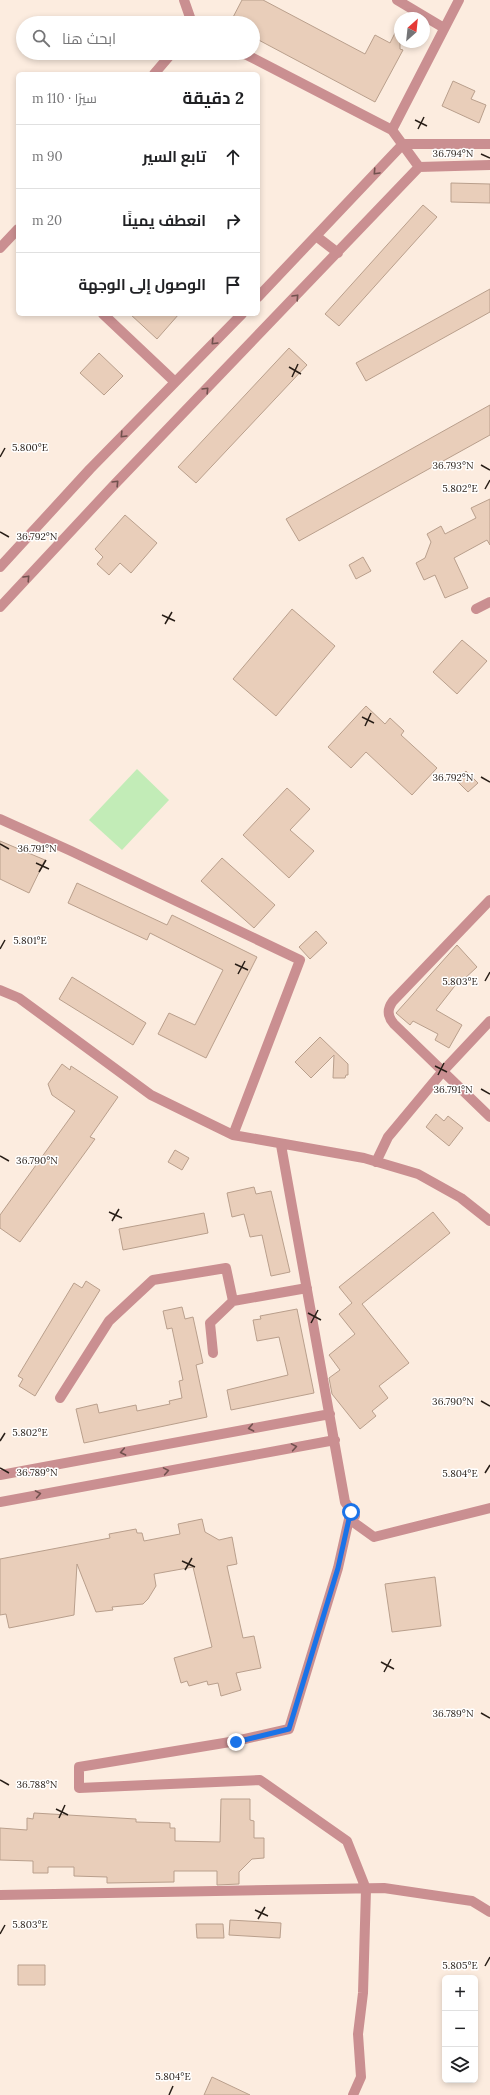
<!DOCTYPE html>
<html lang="ar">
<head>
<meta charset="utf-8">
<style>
  body { margin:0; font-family:Lora,Cairo,serif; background:#f6f6f6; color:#202124; direction:rtl }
  .controls { position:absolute; right:12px; bottom:12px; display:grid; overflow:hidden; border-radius:6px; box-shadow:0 2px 6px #0003 }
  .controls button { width:36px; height:36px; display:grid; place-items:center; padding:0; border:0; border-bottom:1px solid #e0e0e0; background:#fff; color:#202124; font:20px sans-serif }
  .compass { position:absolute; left:394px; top:12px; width:36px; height:36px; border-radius:50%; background:#fff; box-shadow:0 2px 6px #0003; rotate:27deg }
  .stop { position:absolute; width:12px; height:12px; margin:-9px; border:3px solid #1a73e8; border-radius:50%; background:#fff }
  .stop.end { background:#1a73e8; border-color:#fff; box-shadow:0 1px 4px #0008 }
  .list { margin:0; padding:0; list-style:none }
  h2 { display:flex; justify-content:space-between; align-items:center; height:52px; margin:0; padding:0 16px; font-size:17px }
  h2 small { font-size:13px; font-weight:400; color:#757577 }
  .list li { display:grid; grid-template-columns:26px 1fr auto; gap:12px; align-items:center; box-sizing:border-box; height:64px; padding:0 16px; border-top:1px solid #e0e0e0 }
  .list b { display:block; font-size:15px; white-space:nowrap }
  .list em { font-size:13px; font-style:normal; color:#757577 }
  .icon { flex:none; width:22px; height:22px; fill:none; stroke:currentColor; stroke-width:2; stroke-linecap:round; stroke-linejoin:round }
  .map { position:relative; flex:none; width:490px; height:2095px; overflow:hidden; direction:ltr }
  .search { position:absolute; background:#fff; box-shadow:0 2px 6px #0003; left:16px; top:16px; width:244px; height:44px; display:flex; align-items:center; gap:10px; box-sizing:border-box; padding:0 14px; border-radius:22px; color:#757577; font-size:15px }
  .panel { position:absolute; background:#fff; box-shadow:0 2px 6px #0003; left:16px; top:72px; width:244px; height:244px; border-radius:6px; direction:rtl }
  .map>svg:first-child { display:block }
</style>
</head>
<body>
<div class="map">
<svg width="490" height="2095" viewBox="0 0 490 2095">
  <rect width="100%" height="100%" fill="#fcecdf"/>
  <path fill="#c2ecb7" d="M137,769L169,800L122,850L89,820Z"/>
  <path fill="#e9ceba" stroke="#b99f8c" d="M242,0H263L365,54L375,35L390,43L400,23V49L403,50L375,102L253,37V23H230Z
    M453,81L475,91L471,99L486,105L479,123L442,106Z
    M451,183L490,184V203L451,202Z
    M423,205L437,217L339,326L325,314Z
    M490,289V312L366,381L356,363Z
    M130,314H179L157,339Z
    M289,348L307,365L196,483L178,467Z
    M99,353L123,376L104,395L80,373Z
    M490,405V435L299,541L286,519Z
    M490,499V545L487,540L454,558L468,588L445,598L435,575L424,580L416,563L425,558L431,542L427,534L441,526L445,534L476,518L471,508Z
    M125,515L157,543L131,573L120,563L109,575L97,564L103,557L95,549Z
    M363,557L371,571L356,579L349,565Z
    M292,609L335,646L276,716L233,679Z
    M462,640L487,661L457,694L433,672Z
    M366,706L385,724L390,718L404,731L401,735L437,768L412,795L366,752L351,768L328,747Z
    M466,771L478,783L468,792L456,780Z
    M287,788L310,809L290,830L314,851L289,878L243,835Z
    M0,841L45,860L29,893L0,879Z
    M222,858L275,905L254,928L201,881Z
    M77,883L167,925L172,915L257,957L206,1058L158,1034L169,1013L195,1025L223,970L150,933L147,940L68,903Z
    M316,931L327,943L310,959L299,947Z
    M457,945L477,967L463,980L461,978L436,1010L462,1025L449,1048L435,1040L438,1034L413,1021L410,1025L396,1013Z
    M72,977L146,1023L133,1045L59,999Z
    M320,1037L348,1064V1075H346L345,1078H333L334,1055L311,1078L295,1062Z
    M62,1064L70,1070L71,1066L118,1097L90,1137L95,1139L20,1242L0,1228V1215L75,1111L52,1095L48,1084Z
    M436,1114L444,1121L448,1116L463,1128L449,1146L426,1127Z
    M175,1150L189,1158L182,1170L168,1162Z
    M254,1187L256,1194L271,1191L290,1272L271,1276L262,1235L250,1237L244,1214L232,1217L227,1193Z
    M433,1212L450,1233L362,1304L409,1363L379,1386L388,1398L372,1411L376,1416L360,1429L332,1394L329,1378L340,1370L329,1355L355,1334L339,1314L352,1303L339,1287Z
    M204,1213L208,1233L123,1250L119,1229Z
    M86,1281L100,1290L35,1396L19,1386L23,1379L18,1376L74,1283L82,1288Z
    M182,1307L185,1319L193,1317L203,1363L196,1365L207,1417L84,1443L76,1409L97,1404L99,1413L136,1405L137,1411L170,1404L169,1401L182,1398L179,1381L183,1380L172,1328L167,1329L163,1311Z
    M297,1309L314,1393L231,1410L227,1390L288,1375L279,1337L257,1341L253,1320L261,1319L260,1316Z
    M202,1519L205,1532L219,1540L232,1537L237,1564L227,1566L243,1638L254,1636L261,1668L236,1673L241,1690L221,1696L218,1683L208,1685L207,1681L189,1686L187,1681L181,1683L174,1658L212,1647L193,1567L154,1574L156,1586L148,1599L143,1604L112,1607L113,1610L96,1612L77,1564L74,1615L9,1628L6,1614L0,1615V1559L110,1538L109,1534L136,1529L137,1533H142L144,1541L180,1534L178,1524Z
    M435,1577L441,1626L392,1632L385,1584Z
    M221,1799H250V1820L254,1821V1838H264V1858L252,1859L239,1872V1884L217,1885V1871H174V1882L107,1883V1877L74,1876V1867H48V1873H33V1861L0,1860V1828L27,1830V1818L33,1819L34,1813L136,1819V1822L170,1823V1828H175V1841L220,1842Z
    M230,1920L281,1923L280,1938L229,1935Z
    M196,1924H223L224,1938H197Z
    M18,1965H45V1985H18Z
    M212,2077L250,2095H204Z"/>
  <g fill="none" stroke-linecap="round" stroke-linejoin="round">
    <path stroke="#ca8f91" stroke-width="10" d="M184,0L192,23
      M397,0L444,28
      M243,53L392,130L419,167
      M154,74L172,53
      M392,130L459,0
      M316,236L338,253
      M0,248L18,229
      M258,297L403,144H490
      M103,314L175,382
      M0,567L90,469L242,314
      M0,607L114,485L419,167L490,165
      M476,609L490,602
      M0,819L71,851L300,960L233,1135
      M490,900L393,1001C387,1009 387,1016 394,1024L490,1117
      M0,990L19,998L151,1095L233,1135L364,1158L418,1174L461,1198L490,1221
      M281,1145L345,1502L355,1516L349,1519L374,1537L490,1508
      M376,1162L388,1137L443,1071L490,1021
      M213,1353L210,1323L233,1301
      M60,1398L109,1321L153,1280L226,1268L233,1301L307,1288
      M0,1475L330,1414
      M0,1502L335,1440
      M349,1519L338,1568L289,1729L236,1741L79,1767V1788L260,1780L347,1841L366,1889L363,1993L358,2034L361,2077L353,2095
      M0,1895L384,1888L472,1901L490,1912"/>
  </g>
  <defs><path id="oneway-chevron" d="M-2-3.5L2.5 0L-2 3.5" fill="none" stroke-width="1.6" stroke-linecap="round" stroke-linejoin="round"/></defs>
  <g stroke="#71514e">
    <use href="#oneway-chevron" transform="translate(376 172) rotate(133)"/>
    <use href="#oneway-chevron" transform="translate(296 297) rotate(-47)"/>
    <use href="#oneway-chevron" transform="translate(214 342) rotate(135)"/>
    <use href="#oneway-chevron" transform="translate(206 390) rotate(-46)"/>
    <use href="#oneway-chevron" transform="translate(123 435) rotate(134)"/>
    <use href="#oneway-chevron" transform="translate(116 483) rotate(-46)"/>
    <use href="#oneway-chevron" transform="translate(27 578) rotate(-47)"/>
    <use href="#oneway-chevron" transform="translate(251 1428) rotate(169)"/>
    <use href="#oneway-chevron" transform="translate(294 1447) rotate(-10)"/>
    <use href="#oneway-chevron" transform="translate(123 1452) rotate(169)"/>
    <use href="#oneway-chevron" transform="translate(166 1471) rotate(-10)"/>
    <use href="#oneway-chevron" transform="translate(38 1494) rotate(-10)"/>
  </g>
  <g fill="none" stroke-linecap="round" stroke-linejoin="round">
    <path stroke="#1a73e8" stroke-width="5" d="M236,1742L289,1729L338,1568L349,1519L355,1516L351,1512"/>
  </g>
  <path fill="none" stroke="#281e17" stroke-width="1.5" d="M415,120L427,126M418,129L424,117M481,154L490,158M289,367L301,374M292,377L298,364M0,457L5,448M481,465L490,470M485,489L490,480M0,532L9,537M162,615L175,621M165,624L172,612M362,717L374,723M365,726L371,713M481,777L490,782M0,844L9,849M36,863L49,869M39,872L46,860M0,949L5,940M235,964L248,970M238,974L245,961M485,981L490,972M435,1066L447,1072M438,1075L444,1063M481,1089L490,1094M0,1156L9,1161M109,1212L122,1218M112,1221L119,1209M308,1313L321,1320M311,1323L318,1310M481,1401L490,1406M0,1441L5,1433M0,1468L9,1473M485,1473L490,1465M182,1561L195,1567M185,1570L192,1558M381,1662L394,1669M384,1672L391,1659M481,1713L490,1718M0,1780L9,1785M56,1809L68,1815M59,1818L65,1805M255,1910L268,1916M258,1919L265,1907M0,1934L5,1925M485,1966L490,1957M169,2095L173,2086"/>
  <g font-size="10" text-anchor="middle" fill="#281e17" stroke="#fff" stroke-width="3" stroke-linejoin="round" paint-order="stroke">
    <text x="453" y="157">36.794°N</text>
    <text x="30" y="451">5.800°E</text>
    <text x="453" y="469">36.793°N</text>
    <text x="460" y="492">5.802°E</text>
    <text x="37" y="540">36.792°N</text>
    <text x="453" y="781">36.792°N</text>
    <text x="37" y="852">36.791°N</text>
    <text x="30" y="944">5.801°E</text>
    <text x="460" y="985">5.803°E</text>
    <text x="453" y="1093">36.791°N</text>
    <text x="37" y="1164">36.790°N</text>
    <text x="453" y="1405">36.790°N</text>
    <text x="30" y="1436">5.802°E</text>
    <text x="37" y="1476">36.789°N</text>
    <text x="460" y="1477">5.804°E</text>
    <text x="453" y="1717">36.789°N</text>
    <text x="37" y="1788">36.788°N</text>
    <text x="30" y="1928">5.803°E</text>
    <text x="460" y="1969">5.805°E</text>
    <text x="173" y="2080">5.804°E</text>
  </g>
</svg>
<div class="controls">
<button>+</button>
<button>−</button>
<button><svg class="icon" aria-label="layers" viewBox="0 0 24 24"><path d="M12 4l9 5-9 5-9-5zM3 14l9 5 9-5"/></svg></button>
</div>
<svg class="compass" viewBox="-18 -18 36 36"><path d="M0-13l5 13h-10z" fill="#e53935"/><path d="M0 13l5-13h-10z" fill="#757577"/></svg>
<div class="stop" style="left:351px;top:1512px"></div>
<div class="stop end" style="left:236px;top:1742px"></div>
<div class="search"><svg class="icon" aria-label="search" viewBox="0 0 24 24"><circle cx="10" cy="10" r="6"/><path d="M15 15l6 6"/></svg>ابحث هنا</div>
<section class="panel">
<h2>2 دقيقة<small>سيرًا · 110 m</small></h2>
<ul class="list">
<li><svg class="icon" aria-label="ahead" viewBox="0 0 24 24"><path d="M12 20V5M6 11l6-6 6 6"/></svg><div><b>تابع السير</b></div><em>90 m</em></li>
<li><svg class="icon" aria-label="right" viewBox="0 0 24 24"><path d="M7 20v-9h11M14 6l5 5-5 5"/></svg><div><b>انعطف يمينًا</b></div><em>20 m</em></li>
<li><svg class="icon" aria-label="arrive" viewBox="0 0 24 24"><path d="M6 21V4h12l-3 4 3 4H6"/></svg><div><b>الوصول إلى الوجهة</b></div></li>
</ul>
</section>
</div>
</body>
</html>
